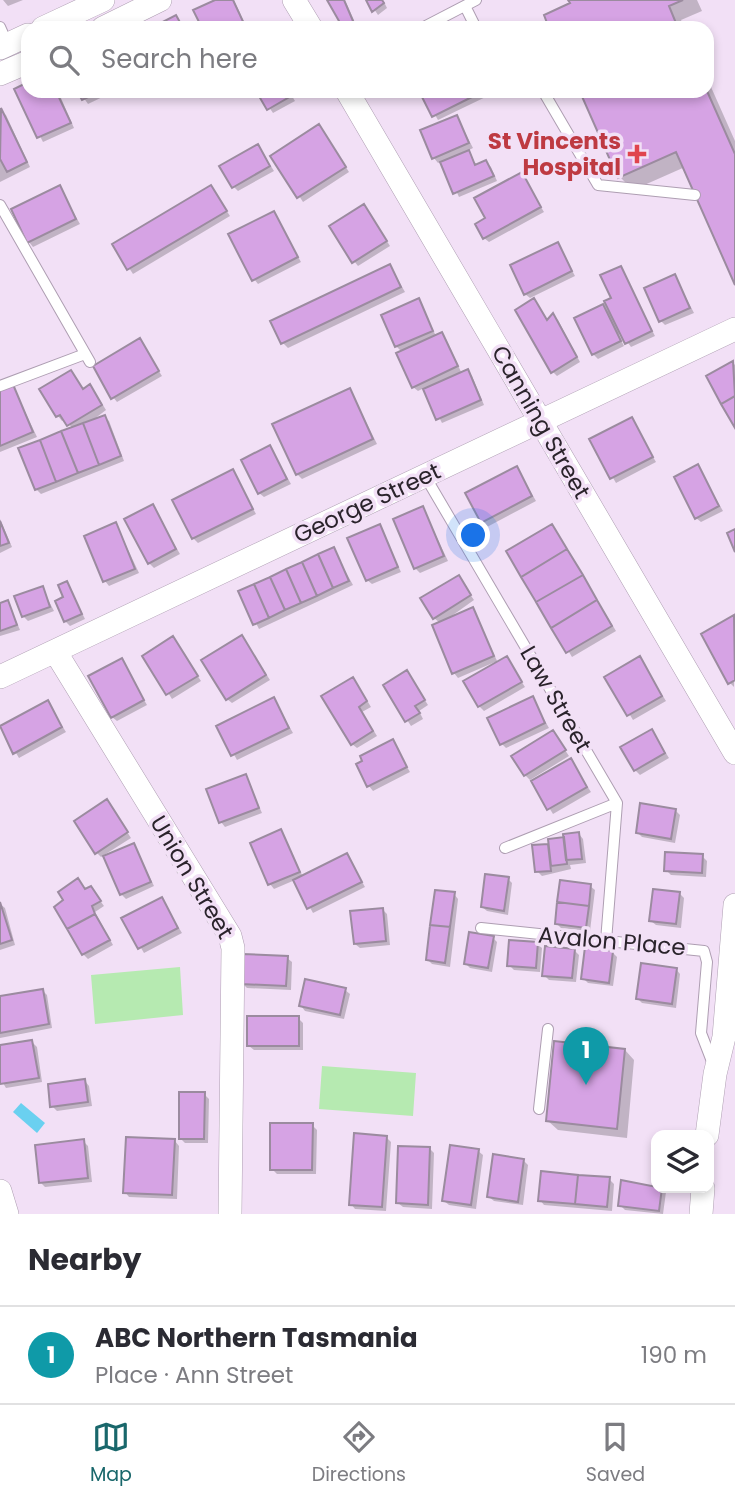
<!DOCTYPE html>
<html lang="en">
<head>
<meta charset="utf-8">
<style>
  body { margin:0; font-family:Poppins,sans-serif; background:#f2f2f3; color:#2b2b33 }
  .controls { position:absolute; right:21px; bottom:21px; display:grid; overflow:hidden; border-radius:14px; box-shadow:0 4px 10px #0003 }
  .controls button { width:63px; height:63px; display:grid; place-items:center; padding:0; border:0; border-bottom:2px solid #e1e1e2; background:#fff; color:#2b2b33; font:35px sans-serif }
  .you { position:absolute; left:474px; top:536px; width:24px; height:24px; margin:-18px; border:5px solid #fff; border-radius:50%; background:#1a73e8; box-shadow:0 0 0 10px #1a73e833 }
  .badge { display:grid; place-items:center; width:46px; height:46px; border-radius:50%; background:#19676b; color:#fff; font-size:23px; font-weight:700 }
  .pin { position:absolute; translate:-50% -58px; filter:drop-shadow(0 2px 4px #0008) }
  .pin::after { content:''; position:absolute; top:37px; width:24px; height:21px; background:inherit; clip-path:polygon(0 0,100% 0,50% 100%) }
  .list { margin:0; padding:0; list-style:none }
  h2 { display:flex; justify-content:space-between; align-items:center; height:91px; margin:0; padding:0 28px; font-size:30px }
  h2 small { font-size:23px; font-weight:400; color:#7c7c81 }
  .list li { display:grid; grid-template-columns:46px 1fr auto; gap:21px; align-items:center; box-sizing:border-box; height:98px; padding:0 28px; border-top:2px solid #e1e1e2 }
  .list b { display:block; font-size:26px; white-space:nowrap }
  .list p { margin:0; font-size:23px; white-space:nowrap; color:#7c7c81 }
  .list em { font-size:23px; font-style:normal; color:#7c7c81 }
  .icon { flex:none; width:38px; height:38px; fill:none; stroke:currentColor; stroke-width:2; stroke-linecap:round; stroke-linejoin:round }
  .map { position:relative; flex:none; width:735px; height:1214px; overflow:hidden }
  .search { position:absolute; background:#fff; box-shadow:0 4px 10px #0003; left:21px; right:21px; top:21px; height:77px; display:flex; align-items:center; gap:18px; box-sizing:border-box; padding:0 24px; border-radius:21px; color:#7c7c81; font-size:26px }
  .sheet { height:189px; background:#fff }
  nav { display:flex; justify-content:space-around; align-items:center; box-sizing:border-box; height:98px; border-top:2px solid #e1e1e2; background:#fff; font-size:19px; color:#7c7c81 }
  nav a { display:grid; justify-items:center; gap:4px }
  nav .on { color:#19676b }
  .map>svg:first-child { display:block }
</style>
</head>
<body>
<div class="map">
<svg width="735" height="1214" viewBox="0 0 735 1214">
  <rect width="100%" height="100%" fill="#f2e0f6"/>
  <path fill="#b6eab1" d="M180,967L183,1015L95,1024L91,975Z
    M322,1066L416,1073L413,1116L319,1109Z"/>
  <path fill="#6ad0f0" d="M21,1103L45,1123L37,1133L13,1112Z"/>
  <path fill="#0003" d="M3,0H23L8,6Z
    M219,0H234L247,28H204Z
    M330,0H345L357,27L346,28Z
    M368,0H383L387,8L378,15Z
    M570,0H697L702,11L681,20L685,28H551L572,4Z
    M707,78L735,141V280L685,167L633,190L620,177L583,93L707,91Z
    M28,84V91H58L74,128L43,142L16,89Z
    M79,91H115L88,104Z
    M258,91H289L295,101L273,113Z
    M421,91H498L438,120Z
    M0,111L6,115L30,167L0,182Z
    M457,117L473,148L467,151L477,166L486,162L491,167L497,181L459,197L442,161L438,163L434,158Z
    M323,131L349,172L303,202L273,156Z
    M258,146L274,171L238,191L233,186Z
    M521,174L544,212L489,242L484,238L487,219Z
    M59,187L80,224L33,247L29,242Z
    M211,187L230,216L133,274L114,245Z
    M368,211L390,246L358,266L354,261Z
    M274,213L301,262L258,284L254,279Z
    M558,244L575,276L530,298L525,294Z
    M390,266L405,292L288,348L283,343L273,322Z
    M620,268L655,336L631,347L621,333L618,334L624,346L598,359L593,354L603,306L613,316V298Z
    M675,276L694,313L665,325L661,321Z
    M418,300L436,336L441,334L446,339L462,374L467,371L472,376L484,405L442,423L424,388L418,391L413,387L402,352L396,346Z
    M534,300L548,321L553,315L558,320L580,362L557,376L552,371Z
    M139,340L162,376L117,402L113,397Z
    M733,363L735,365V424Z
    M71,372L84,390L94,391L106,410L89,423L104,417L109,421L124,461L41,494L36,489L73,429L65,419L62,421L58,416Z
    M12,384L37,437L0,452V389Z
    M350,390L377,444L302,479L297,474Z
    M631,419L656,462L616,483L591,440Z
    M270,447L291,484L264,497L259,493Z
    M697,466L723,511L701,522L696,518Z
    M517,468L536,501L487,527L482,522Z
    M233,472L256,514L198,543L193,538Z
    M152,506L180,554L154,568L149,563Z
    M423,508L448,561L420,573L415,568Z
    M0,519L12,547L0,553Z
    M116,524L139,573L109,586L105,581Z
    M379,526L401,572L372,584L367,580Z
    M552,526L616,631L572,657L509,552Z
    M333,549L353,585L259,629L240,592Z
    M458,577L474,600L446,620L473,609L498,663L506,658L525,687L484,711L479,706L495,662L458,678L454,673L440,623L434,618Z
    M67,583L85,619L70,626L65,621Z
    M42,588L54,611L28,621L23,616Z
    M8,602L20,630L0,636V605Z
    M734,617L735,618L734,687L730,683Z
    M242,637L270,680L232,703L227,699Z
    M173,639L201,681L172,699L145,656Z
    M639,658L666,701L633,720L607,677Z
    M121,660L147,705L117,721L112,717Z
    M407,672L428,705L419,711L423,719L411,726L385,686Z
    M357,684L371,707L362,712L377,736L357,748L352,744Z
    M532,698L549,728L506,748L502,744Z
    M274,700L293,733L237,760L219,727Z
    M47,702L66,732L19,758L1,728Z
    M652,731L669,758L640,775L635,770Z
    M553,732L569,756L530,780L525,775Z
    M392,741L410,772L373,791L369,786Z
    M570,760L591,792L553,814L533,782Z
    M245,776L262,813L225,827L221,822Z
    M107,801L131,838L101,857L96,852Z
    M675,810L680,815L675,843L642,837L637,832Z
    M281,831L303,877L347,855L365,887L313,913L295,880L274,889L270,884Z
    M579,834L583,839L586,863L570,865L571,869L542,876L537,871L534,847L550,845Z
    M134,845L154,886L126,899L121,894Z
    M702,856L707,861L706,877L671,875L666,870Z
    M508,879L512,883L508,915L487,911L482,907Z
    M78,881L86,891L91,888L104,906L95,912L113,945L88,959L83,954L66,901Z
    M590,886L595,890L590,931L561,928L556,923Z
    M454,894L458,899L450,967L432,964L428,960Z
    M680,894L684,898L681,928L656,925L651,921Z
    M161,899L182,933L144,953L124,919Z
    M0,904L5,908L15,945L0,950Z
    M382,909L387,914L390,945L360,948L355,944Z
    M493,938L497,942L492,972L470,968L465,963Z
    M537,944L542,948L540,972L514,970L509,965Z
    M574,950L579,955L576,982L549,980L544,975Z
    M613,953L617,957L613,986L588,983L583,978Z
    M287,958L292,962L291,990L247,988L242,983Z
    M676,969L680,974L676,1008L642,1003L638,999Z
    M42,990L47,995L52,1028L0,1038V998Z
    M345,990L350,994L344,1019L305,1011L301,1006Z
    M298,1018L303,1023V1050H254L249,1046Z
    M32,1042L37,1047L42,1082L6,1088L0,1078V1047Z
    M625,1050L634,1060L627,1138L558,1130L548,1121Z
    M85,1081L89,1086L92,1106L57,1111L52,1106Z
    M204,1094L209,1099L208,1143H185L180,1138Z
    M312,1125L317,1130L316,1174H277L272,1169Z
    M386,1137L391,1142L386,1211L355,1209L351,1204Z
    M83,1141L88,1146L92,1182L45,1187L41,1183Z
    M175,1141L179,1146L177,1199L129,1197L125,1192Z
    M430,1149L434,1153L432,1209L403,1207L398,1203Z
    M478,1151L483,1155L476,1209L449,1205L444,1201Z
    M523,1160L528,1165L523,1205L494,1201L489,1197Z
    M609,1179L614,1184L612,1211L544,1205L540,1200Z
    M623,1182L662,1188L666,1192L663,1214L625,1210L620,1205Z"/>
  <path fill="#d6a3e4" stroke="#9b8b9f" stroke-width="2" d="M215,0H233L246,28H202L193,10Z
    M327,0H344L353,21L343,28Z
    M366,0H382L384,3L372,12Z
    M568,0H683L669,6L678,28H549L544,15L570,3Z
    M176,15L183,28H151Z
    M28,82V91H56L71,123L37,138L14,89Z
    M77,91H101L82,100Z
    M256,91H289L291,96L267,110Z
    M419,91H484L432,117Z
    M707,91L735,154V285L676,152L618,178L580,92Z
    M1,108L27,162L7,172L0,159Z
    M457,115L469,143L432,159L420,130Z
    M319,124L346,167L297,198L270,156Z
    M258,144L270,166L232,188L219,166Z
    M469,150L475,165L486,160L494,176L453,194L440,162Z
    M522,172L541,207L483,239L475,224L485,218L474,198Z
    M60,185L76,219L27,243L11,209Z
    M211,185L227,211L127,270L112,244Z
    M364,204L387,241L352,263L329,226Z
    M274,211L298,257L252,281L228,234Z
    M558,242L572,271L524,295L510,265Z
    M390,264L401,287L281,344L270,321Z
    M621,266L652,331L625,344L604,301L611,298L600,275Z
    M675,274L690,308L659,322L644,288Z
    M419,298L433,331L395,347L381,315Z
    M534,298L547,320L553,313L577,357L551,373L515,310Z
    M603,304L621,341L592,355L574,318Z
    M442,332L458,366L412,388L396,353Z
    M140,338L159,371L111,399L93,366Z
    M733,361L735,396L721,404L706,376Z
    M468,369L481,400L436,420L423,389Z
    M71,370L83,389L90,384L102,405L67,426L60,415L56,417L39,389Z
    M12,382L33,432L0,446V387Z
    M350,388L373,439L296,475L272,424Z
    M735,396V428L721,404Z
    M105,415L121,456L99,465L83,423Z
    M632,417L653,457L610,479L589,439Z
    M83,423L99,465L78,473L61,431Z
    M61,431L78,473L56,482L40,440Z
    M40,440L56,482L35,490L18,448Z
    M270,445L287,479L258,494L241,460Z
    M698,464L719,506L695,519L674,477Z
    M517,466L532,496L481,523L465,493Z
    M233,469L253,509L192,539L172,500Z
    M153,504L176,549L148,564L124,519Z
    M423,506L444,556L414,569L393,519Z
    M0,521L9,543L0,546Z
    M116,522L135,569L103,582L84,536Z
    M380,524L398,567L366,581L347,538Z
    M552,524L567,549L521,577L506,551Z
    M735,529V552L727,533Z
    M334,547L349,581L333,588L318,554Z
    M567,549L583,575L536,602L521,577Z
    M318,554L333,588L317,596L302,562Z
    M302,562L317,596L301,603L286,569Z
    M286,569L301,603L285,610L270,577Z
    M459,575L471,595L433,619L420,598Z
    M583,575L597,600L551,628L536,602Z
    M270,577L285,610L269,618L254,584Z
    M67,581L82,614L64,622L55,601L63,597L58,585Z
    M254,584L269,618L253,625L238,591Z
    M43,586L50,607L22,617L14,596Z
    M8,600L17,625L0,631V603Z
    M597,600L612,626L566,653L551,628Z
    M473,607L494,656L452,674L432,625Z
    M734,615L735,680L728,684L701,634Z
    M242,635L266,675L226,700L201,660Z
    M173,636L198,676L166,695L142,656Z
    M507,656L522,682L478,707L463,681Z
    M640,656L662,696L627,716L604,677Z
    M122,658L144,700L111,718L88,676Z
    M407,670L425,700L415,706L420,713L405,722L383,685Z
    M353,677L367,701L359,707L373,731L351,745L321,696Z
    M533,696L545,723L500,745L487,718Z
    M274,697L289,728L231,756L216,726Z
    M48,700L62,727L13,754L0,726Z
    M652,729L665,753L634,771L620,747Z
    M553,730L566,750L524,776L511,756Z
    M393,739L407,767L367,787L356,764L362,761L360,756Z
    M571,758L587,787L547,810L531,781Z
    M246,774L259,808L219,823L206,789Z
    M107,799L128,832L95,854L74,821Z
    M640,803L676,809L671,839L636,833Z
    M281,829L300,872L268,885L250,843Z
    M579,832L582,859L566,860L563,834Z
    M564,837L567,864L551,866L548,839Z
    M134,843L151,882L120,895L103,856Z
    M548,844L551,871L535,872L532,845Z
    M665,852L703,854L702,873L664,871Z
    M347,853L362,882L307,909L293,880Z
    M485,874L509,877L504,911L481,907Z
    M78,878L85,889L91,886L101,901L92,906L95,914L67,929L54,907L63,900L58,892Z
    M560,880L591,884L589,906L557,902Z
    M653,889L680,892L676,924L649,921Z
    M435,890L455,892L450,927L430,925Z
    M162,897L178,928L138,949L121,918Z
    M0,902L12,940L0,944Z
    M557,902L589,906L586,928L555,924Z
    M383,908L386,941L354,944L350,911Z
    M95,914L110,940L82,955L67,929Z
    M430,925L450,927L445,963L426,960Z
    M469,932L494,936L488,968L464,964Z
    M509,940L538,942L536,968L507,966Z
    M545,946L575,949L572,978L542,976Z
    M585,947L613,951L609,983L581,979Z
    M242,954L288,956L286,986L241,984Z
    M641,963L677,968L672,1004L636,999Z
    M305,979L346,988L340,1015L299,1006Z
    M43,989L49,1024L0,1033V996Z
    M247,1016H299V1046H247Z
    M32,1040L39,1078L0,1084V1045Z
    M554,1041L625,1049L617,1129L546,1121Z
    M85,1079L88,1102L50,1107L48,1084Z
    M179,1092H205L204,1139H179Z
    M270,1123H313L312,1170H270Z
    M354,1133L387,1136L382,1207L349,1205Z
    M126,1137L175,1139L172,1195L123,1193Z
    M84,1139L88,1178L39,1183L35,1145Z
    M450,1145L479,1149L471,1205L442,1201Z
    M398,1146L430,1147L428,1205L396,1203Z
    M493,1154L524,1159L518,1202L487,1197Z
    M541,1171L578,1175L575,1204L538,1201Z
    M578,1175L610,1177L607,1207L575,1204Z
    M621,1180L662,1188L659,1211L618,1206Z"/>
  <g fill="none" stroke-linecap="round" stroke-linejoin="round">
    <g stroke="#ae9eb2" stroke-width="12">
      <path id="lane" d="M465,6L476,28
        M0,27L8,45
        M422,28L476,0
        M543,91L598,185L695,195
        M0,205L90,362
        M0,386L85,354
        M425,476L617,803L606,941
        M505,848L617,803
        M481,928L704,951L707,962L701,1033L713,1064
        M539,1109L548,1029"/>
    </g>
    <g stroke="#ae9eb2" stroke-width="24">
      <path id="street" d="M294,0L311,28
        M43,28L103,0
        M103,28L160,0
        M0,48L28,35
        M0,74L28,62
        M347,91L735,753
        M55,651L230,936L233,948L230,1214
        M0,677L735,329
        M707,1135L715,1074L724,1037L735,905
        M0,1191L7,1214
        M701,1214L703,1188"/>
    </g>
    <use href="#lane" stroke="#fff" stroke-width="10"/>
    <use href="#street" stroke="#fff" stroke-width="23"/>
  </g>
  <path fill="#e0444e" stroke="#f2e0f6" stroke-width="2.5" d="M633.5 143.5h7v7h7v7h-7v7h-7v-7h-7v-7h7z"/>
  <g text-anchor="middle" stroke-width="7" stroke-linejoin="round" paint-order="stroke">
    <g font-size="23" font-weight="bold" fill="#be3a42" stroke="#f2e0f6" text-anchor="end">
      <text x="621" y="149">St Vincents<tspan x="621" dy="26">Hospital</tspan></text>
    </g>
    <g font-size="23" fill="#2a232b" stroke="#f2e0f6">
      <text transform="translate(541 422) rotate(60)" y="8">Canning Street</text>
      <text transform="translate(367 503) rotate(-25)" y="8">George Street</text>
      <text transform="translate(556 699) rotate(60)" y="8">Law Street</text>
      <text transform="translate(192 877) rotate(59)" y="8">Union Street</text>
      <text transform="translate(612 941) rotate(5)" y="8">Avalon Place</text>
    </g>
  </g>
</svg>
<div class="controls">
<button><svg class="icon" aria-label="layers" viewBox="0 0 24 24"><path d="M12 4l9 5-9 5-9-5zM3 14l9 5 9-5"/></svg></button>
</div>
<div class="you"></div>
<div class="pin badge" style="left:586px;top:1085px;background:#0f9aa8">1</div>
<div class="search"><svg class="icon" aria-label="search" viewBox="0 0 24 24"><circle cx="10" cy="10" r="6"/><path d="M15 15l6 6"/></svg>Search here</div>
</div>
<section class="sheet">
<h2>Nearby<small></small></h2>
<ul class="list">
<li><span class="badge" style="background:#0f9aa8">1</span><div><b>ABC Northern Tasmania</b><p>Place · Ann Street</p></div><em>190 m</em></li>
</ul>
</section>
<nav>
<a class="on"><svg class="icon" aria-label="map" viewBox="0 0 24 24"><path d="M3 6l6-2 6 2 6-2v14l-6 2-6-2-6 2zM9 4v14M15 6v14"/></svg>Map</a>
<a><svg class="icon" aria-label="directions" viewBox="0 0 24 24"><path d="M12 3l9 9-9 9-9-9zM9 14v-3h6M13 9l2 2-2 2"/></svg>Directions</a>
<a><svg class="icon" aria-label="saved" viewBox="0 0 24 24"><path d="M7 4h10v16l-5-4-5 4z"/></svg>Saved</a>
</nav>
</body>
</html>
